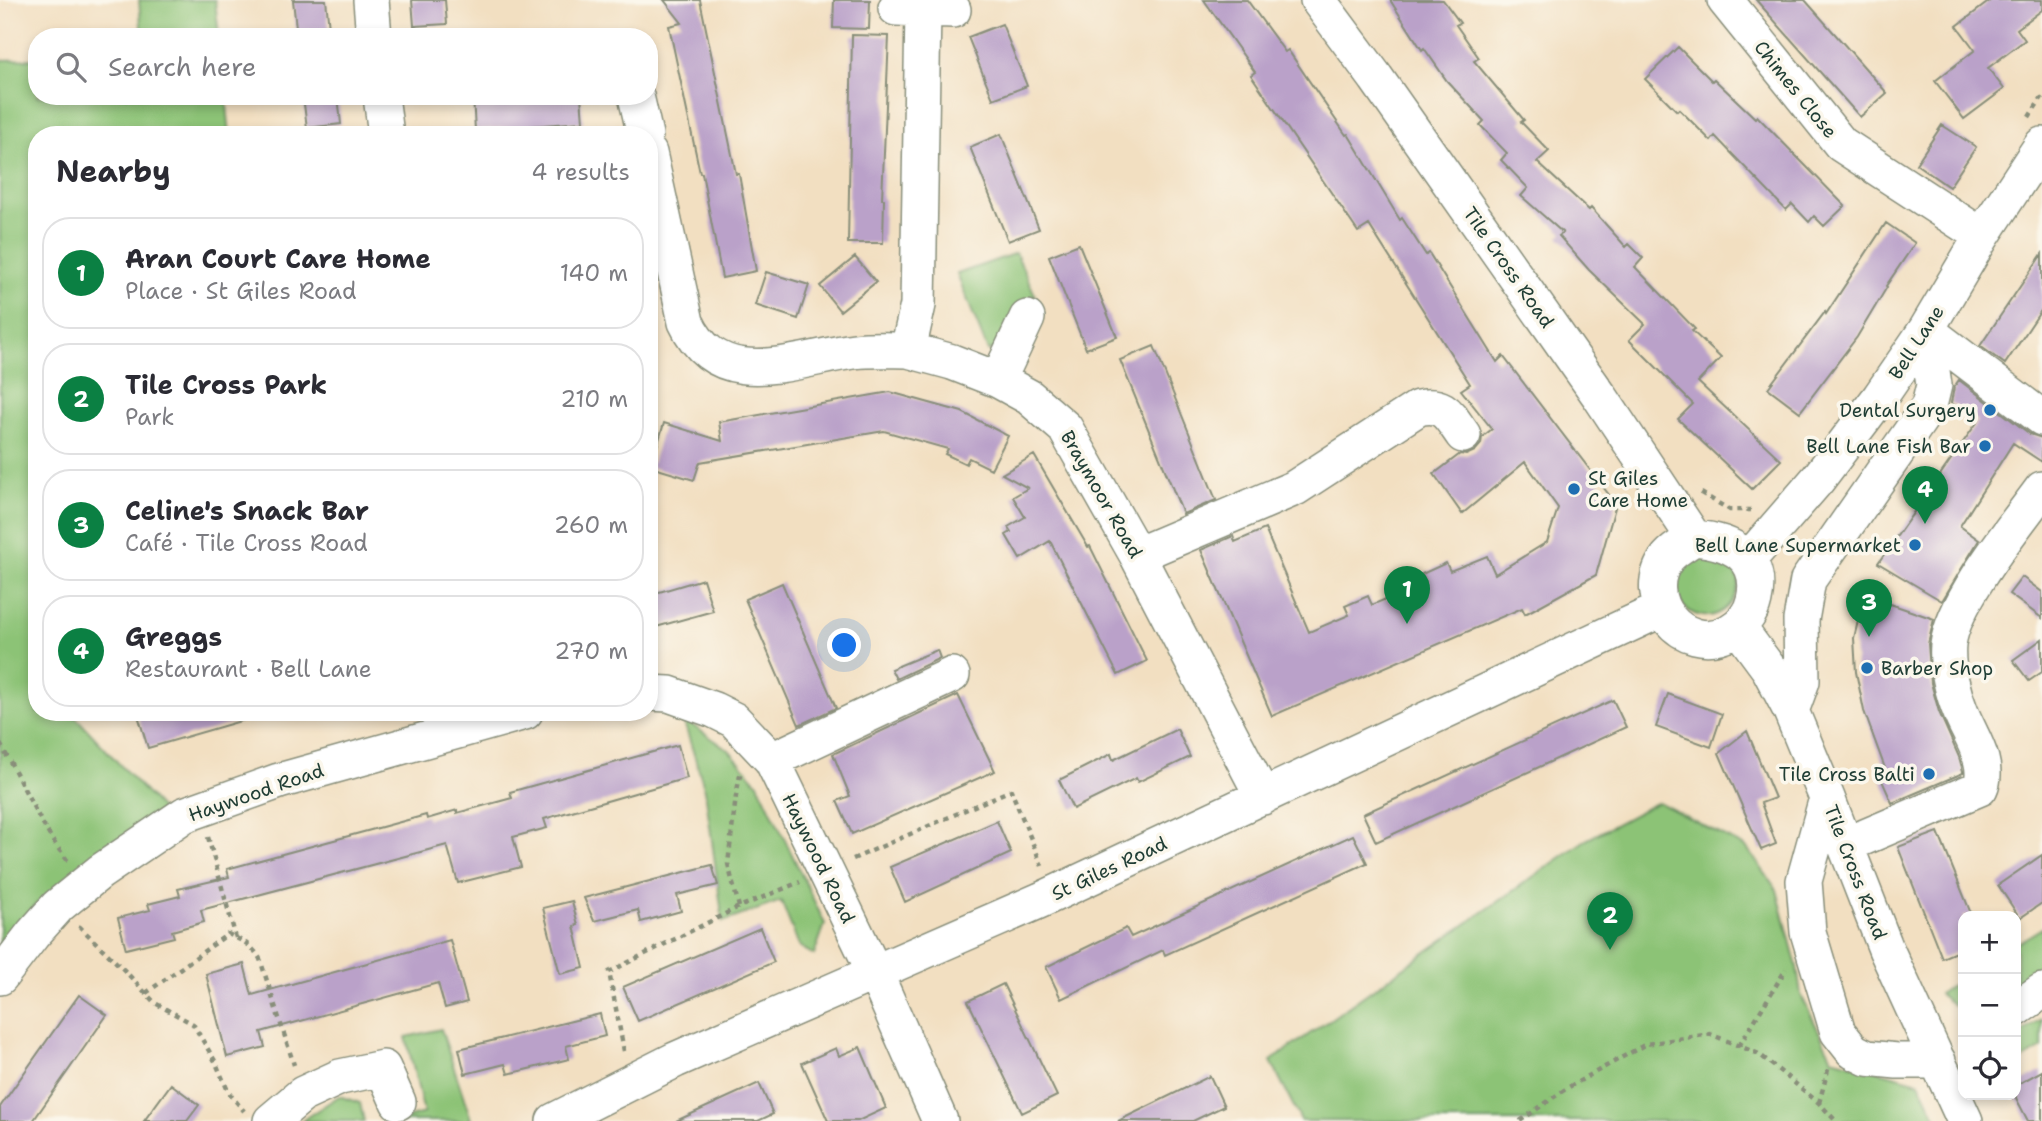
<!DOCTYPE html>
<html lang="en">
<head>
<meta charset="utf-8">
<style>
  body { margin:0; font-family:"Shantell Sans",sans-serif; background:#f7f7f7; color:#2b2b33 }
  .controls { position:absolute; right:21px; bottom:21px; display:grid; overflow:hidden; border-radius:14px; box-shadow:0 4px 10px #0003 }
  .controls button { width:63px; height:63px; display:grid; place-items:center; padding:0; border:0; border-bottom:2px solid #e1e1e2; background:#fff; color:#2b2b33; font:35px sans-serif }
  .you { position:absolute; left:845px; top:646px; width:24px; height:24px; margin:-18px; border:5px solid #fff; border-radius:50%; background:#1a73e8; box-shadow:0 0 0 10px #1a73e833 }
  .badge { display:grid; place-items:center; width:46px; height:46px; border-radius:50%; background:#0b8043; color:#fff; font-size:23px; font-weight:700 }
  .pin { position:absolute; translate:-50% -58px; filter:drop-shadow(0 2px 4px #0008) }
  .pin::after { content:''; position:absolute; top:37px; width:24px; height:21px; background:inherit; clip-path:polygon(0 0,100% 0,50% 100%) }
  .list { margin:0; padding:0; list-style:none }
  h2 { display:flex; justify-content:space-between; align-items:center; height:91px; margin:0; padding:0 28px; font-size:30px }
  h2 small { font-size:23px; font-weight:400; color:#7c7c81 }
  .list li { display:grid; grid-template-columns:46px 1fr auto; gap:21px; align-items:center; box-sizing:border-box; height:112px; margin:0 14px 14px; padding:0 14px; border:2px solid #e1e1e2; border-radius:28px }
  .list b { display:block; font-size:26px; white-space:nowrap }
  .list p { margin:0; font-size:23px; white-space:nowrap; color:#7c7c81 }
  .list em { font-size:23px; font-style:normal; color:#7c7c81 }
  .icon { flex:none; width:38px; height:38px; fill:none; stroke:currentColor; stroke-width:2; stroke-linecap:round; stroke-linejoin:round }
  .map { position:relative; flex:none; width:2042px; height:1121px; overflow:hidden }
  .search { position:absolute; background:#fff; box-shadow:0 4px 10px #0003; left:28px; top:28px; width:630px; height:77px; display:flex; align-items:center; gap:18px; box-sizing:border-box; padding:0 24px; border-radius:28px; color:#7c7c81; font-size:26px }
  .panel { position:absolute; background:#fff; box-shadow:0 4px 10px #0003; left:28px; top:126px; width:630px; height:595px; border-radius:28px }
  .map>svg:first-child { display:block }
</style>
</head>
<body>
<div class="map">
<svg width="2042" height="1121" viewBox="0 0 2042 1121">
  <rect width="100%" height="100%" fill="#fbf7ec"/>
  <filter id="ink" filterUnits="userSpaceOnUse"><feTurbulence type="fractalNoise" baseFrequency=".0143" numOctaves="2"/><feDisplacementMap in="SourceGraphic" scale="14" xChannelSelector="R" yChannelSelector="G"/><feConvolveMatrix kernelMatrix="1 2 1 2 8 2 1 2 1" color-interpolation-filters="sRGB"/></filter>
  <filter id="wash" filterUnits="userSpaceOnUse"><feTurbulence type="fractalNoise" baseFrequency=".00686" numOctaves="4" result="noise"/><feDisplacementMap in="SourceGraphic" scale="28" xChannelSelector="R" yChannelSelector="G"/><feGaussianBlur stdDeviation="1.57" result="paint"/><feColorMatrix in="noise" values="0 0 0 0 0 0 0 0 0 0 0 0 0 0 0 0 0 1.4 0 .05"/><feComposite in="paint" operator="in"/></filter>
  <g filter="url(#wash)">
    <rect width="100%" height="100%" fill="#f2dfc1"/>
    <path fill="#8cc376" stroke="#568055" stroke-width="2" d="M139,0H215L219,37H142Z
      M37,59V96H226L230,135H37V712H71L162,810L35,905L3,951L0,949V60Z
      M1016,253L1035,295C1024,315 1014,347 988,351L957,274Z
      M1702,552L1725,556L1739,580C1736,612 1704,630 1680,603C1670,574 1679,567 1702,552Z
      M683,719L729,750L758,783L825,924L814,955L799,946L781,901L723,922L705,790Z
      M1658,802L1747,848L1777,890L1797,967L1801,995L1832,1058L1919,1082L1938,1121H1301L1271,1061L1584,841Z
      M2042,928V979L2016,998V944Z
      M1963,978V1012L1939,994Z
      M2042,1019V1048L2016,1064V1036Z
      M441,1029L471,1119L468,1121H395L424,1113L406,1037Z
      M339,1096L360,1103L364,1121H301Z"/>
    <g id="blocks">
      <path fill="#baa1c9" d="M293,0H326L330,37H297Z
        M412,0H445L447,24L414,26Z
        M664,0H700L736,174H739L756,271L722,278L702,173H700L669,26L682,23Z
        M834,0H870L869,29L833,28Z
        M1204,0H1247L1285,52L1288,50L1346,135L1348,134L1400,220L1402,218L1426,255L1429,253L1497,362L1503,356L1616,504L1596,575L1525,614L1522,608L1272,716L1201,550L1233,536L1235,542L1265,529L1309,632L1349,615L1345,606L1368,596L1372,605L1426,582L1422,574L1446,563L1450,571L1487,556L1495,574L1547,542L1558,508L1525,462L1462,514L1434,474L1460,454L1466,455L1475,451L1481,444L1482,437L1492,429L1461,390L1470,384L1369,225L1358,232L1251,75L1255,72Z
        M1390,0H1443L1460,23L1456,25L1479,58L1474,61L1524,120L1521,122L1549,151L1537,162L1589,210L1591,208L1626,247L1629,244L1643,258L1635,267L1695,329L1692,331L1721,358L1698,382L1781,460L1752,489L1678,419L1693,404L1629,340L1645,324L1589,270L1559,236L1563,233L1521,196L1528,188L1501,160L1507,153L1480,125L1484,121L1447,81L1424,48L1422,50Z
        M1756,0H1805L1887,93L1860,117Z
        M1991,0H2042V10L2017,29L2025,40L1988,68L2004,89L1964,119L1935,81L1975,50L1957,26Z
        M1002,24L1027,86L993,99L968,37Z
        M852,35L889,36L882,199H884L883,243H848Z
        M1678,47L1712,81L1714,79L1755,118L1757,116L1845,206L1824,226L1814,216L1809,222L1792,204L1786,210L1715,136L1711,141L1679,109L1677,111L1645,79Z
        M303,96H338L341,124L307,128Z
        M473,96H581L583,122L475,130Z
        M1942,125L1976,147L1949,187L1916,164Z
        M1001,134L1039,229L1008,241L970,147Z
        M1886,223L1915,243L1886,286L1887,287L1857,337L1800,412L1768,388L1825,312L1826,314Z
        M1079,244L1117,337L1086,349L1049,256Z
        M2042,254V309L2005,364L1980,346Z
        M855,257L876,282L840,311L820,286Z
        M766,272L809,285L798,319L755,305Z
        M1154,346L1216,500L1183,514L1120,360Z
        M1959,380L2030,434L2042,438V462L2013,443L1960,526L1979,540L1942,601L1878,563L1978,421L1951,403L1954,387Z
        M890,392L962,412L1008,436L991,469L969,458L966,464L945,454L948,449L884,431L700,462L694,480L651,467L664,423L722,441L719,422Z
        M1034,455L1088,547L1090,546L1147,661L1118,675L1050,541L1020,559L1006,535L1011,532L1008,527L1025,517L1013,497L1028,488L1002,474Z
        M2022,577L2042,592V618L2009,594Z
        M703,579L713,611L649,629V595Z
        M782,583L836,708L799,725L745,599Z
        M1864,595L1934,619L1928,644L1931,683L1939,712L1959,757L1963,771V773L1892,803L1879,774L1886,771L1864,711L1856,672L1854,638Z
        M2042,639V672L2029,681L2013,660Z
        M937,650L940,658L896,679L891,669Z
        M1668,694L1722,714L1711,747L1656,727Z
        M958,695L995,771L852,834L837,801L850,796L833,754Z
        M1613,700L1626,727L1376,842L1363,814Z
        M137,712H251V718L148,748Z
        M1177,729L1190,757L1138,782L1136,778L1073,809L1059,780L1111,754L1113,760Z
        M1747,731L1775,798L1761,803L1776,844L1761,850L1719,753Z
        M678,745L687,778L544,819L547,828L513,837L521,867L458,883L447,845L201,910L204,922L172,931L174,937L126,949L118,918L150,910L148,904L180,896L178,889L229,877L227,869L426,815L427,819L457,810V813L512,798L510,792Z
        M997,821L1011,853L905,902L890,867Z
        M1938,832L1972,916H1963V949L1942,958L1898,847Z
        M1353,835L1367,863L1165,955L1163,950L1061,999L1046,967L1126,928L1131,937Z
        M2042,855V903L2020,918L1998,885Z
        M712,865L718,885L677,895L681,911L641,922L638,910L594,921L584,898Z
        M572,901L578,925L574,926L584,968L560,974L543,908Z
        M760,928L774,962L638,1021L623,987Z
        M450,940L467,1002L445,1008L438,983L261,1032L265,1047L227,1057L206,974L244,964L252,995Z
        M1003,984L1057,1096L1022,1113L968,1001Z
        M79,995L107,1015L33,1121H0V1107Z
        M600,1014L605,1036L566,1046L569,1059L508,1074L505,1064L465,1074L459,1049Z
        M860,1047L886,1108L858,1121H828L802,1063L836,1048L839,1056Z
        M2042,1071V1121H2028L2016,1098V1085Z
        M1210,1076L1224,1106L1193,1121H1118Z
        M759,1083L773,1114L758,1121H676Z
        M171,1084L199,1105L187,1121H144Z"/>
    </g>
  </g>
  <g filter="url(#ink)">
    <use href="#blocks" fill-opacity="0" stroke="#888e7a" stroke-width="2"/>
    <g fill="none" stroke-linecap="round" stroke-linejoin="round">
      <g stroke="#888e7a" stroke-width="38">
        <path id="minor" d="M371,0L374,37
          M1318,0L1376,78L1601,398L1694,538
          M1725,0L1841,144L1982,236
          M896,8L953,10
          M923,10L918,305L908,350L952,362L998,380L1029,397L1065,428L1137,555L1263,797
          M381,96L386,135
          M636,96L645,135
          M649,153L686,322C719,394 794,359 854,351C871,349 890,350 908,350
          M1926,330L2042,418
          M998,380L1027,318
          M1694,538C1730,541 1764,556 1754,600C1751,614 1742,625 1729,632C1683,656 1636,598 1668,557C1675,549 1685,544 1694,538Z
          M1137,555L1295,488L1418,408C1445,402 1449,416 1463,435
          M1748,560L1818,479L1880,397L1926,330L1982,236L2042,145
          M1738,627L1769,669L1791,711L1827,798L1886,949L1965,1121
          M649,693L669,694L714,710L734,720L772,760L875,973L940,1121
          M1791,711L1802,681L1801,620L1808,580L1929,406L1934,385L1926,330
          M772,760L952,675
          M1827,798L1804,881L1808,932L1838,1032L1853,1051L1867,1058L1897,1061H1938
          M1846,845L1980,788C1991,764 1970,736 1961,713C1953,694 1946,666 1948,645C1953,601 2015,526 2042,489
          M0,977L33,934L58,906L100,872L184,815L279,781L525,712
          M2016,1009L2042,991
          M271,1121L303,1094L340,1077L383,1068L398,1102
          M554,1121L675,1060L1041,900L1662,609"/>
      </g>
      <path stroke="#888e7a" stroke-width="4.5" stroke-dasharray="5 5" stroke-linecap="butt" d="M2029,117L2042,97
        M1701,493L1730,510H1751
        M0,744C23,782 39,826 68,861
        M208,837L236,938
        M853,859L1011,790L1042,866
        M739,907L728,864L736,796L741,770
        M79,926L126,972L155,1003L193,1024L215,1061L229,1093L244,1111
        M146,993L228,934C243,941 252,945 260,959L294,1065
        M1739,1046L1786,969
        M624,1051L609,972L739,907L800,882
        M1819,1103L1829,1066
        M1520,1121L1567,1088L1646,1044L1710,1034L1759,1054L1819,1103L1836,1121"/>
      <use href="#minor" stroke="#fff" stroke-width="35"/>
    </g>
  </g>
  <g fill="#1f6fb2" stroke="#fbf7ec" stroke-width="2.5">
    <circle cx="1990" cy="410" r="7"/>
    <circle cx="1985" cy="446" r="7"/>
    <circle cx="1574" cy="489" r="7"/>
    <circle cx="1915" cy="545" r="7"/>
    <circle cx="1867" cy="668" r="7"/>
    <circle cx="1929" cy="774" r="7"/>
  </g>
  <g text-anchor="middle" stroke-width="7" stroke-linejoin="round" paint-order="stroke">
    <g font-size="19" fill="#1f3d34" stroke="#fbf7ec">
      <text transform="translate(1796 89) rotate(51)" y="7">Chimes Close</text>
      <text transform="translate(1509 267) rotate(55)" y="7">Tile Cross Road</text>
      <text transform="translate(1916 342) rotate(-57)" y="7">Bell Lane</text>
      <text transform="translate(1102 494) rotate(60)" y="7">Braymoor Road</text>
      <text transform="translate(256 792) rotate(-19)" y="7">Haywood Road</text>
      <text transform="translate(819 858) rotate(64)" y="7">Haywood Road</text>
      <text transform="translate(1109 868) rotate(-25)" y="7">St Giles Road</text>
      <text transform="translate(1856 872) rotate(69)" y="7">Tile Cross Road</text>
    </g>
    <g font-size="19" fill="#1f3d34" stroke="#fbf7ec" text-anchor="end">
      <text x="1976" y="417">Dental Surgery</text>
      <text x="1971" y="453">Bell Lane Fish Bar</text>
      <text x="1588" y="485" text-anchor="start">St Giles<tspan x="1588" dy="22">Care Home</tspan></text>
      <text x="1901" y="552">Bell Lane Supermarket</text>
      <text x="1881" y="675" text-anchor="start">Barber Shop</text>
      <text x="1915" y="781">Tile Cross Balti</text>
    </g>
  </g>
</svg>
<div class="controls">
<button>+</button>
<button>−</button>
<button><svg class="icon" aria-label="locate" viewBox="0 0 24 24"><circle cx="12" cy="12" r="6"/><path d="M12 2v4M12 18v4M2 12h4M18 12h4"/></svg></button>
</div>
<div class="you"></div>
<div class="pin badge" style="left:1407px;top:624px">1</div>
<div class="pin badge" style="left:1610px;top:950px">2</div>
<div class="pin badge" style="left:1869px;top:637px">3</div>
<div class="pin badge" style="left:1925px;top:524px">4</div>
<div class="search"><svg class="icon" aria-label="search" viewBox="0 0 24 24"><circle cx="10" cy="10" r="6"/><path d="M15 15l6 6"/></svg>Search here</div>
<section class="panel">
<h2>Nearby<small>4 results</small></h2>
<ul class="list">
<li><span class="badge">1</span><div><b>Aran Court Care Home</b><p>Place · St Giles Road</p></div><em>140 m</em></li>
<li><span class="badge">2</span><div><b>Tile Cross Park</b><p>Park</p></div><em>210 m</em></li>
<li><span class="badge">3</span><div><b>Celine's Snack Bar</b><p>Café · Tile Cross Road</p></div><em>260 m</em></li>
<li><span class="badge">4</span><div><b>Greggs</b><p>Restaurant · Bell Lane</p></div><em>270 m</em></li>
</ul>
</section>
</div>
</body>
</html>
